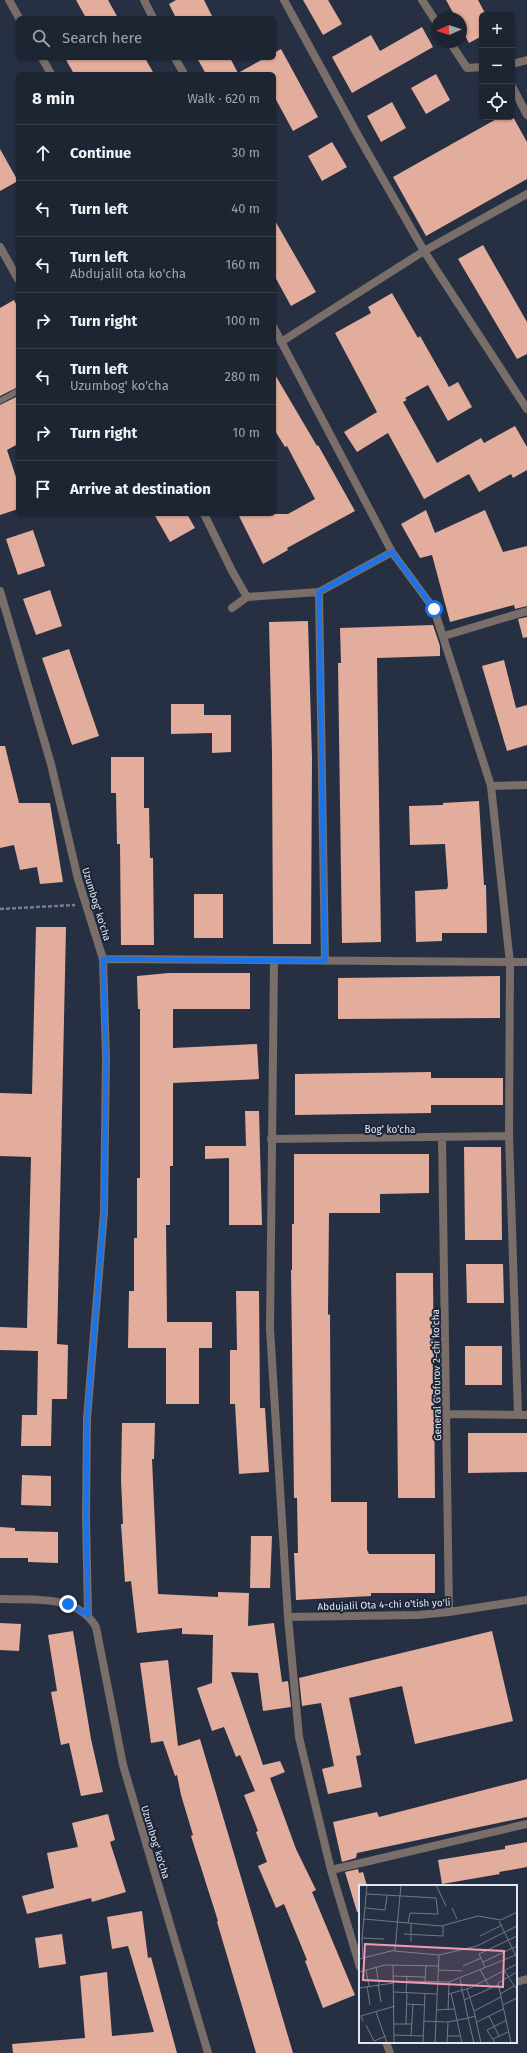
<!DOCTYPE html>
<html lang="en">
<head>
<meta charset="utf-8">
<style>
  body { margin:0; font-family:"Fira Sans",sans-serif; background:#252c3a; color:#f1f3f6 }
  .controls { position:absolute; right:12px; top:12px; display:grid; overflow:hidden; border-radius:6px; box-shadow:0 1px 3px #0004 }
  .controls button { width:36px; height:36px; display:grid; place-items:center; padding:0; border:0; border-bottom:1px solid #3b414d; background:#1d2432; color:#f1f3f6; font:20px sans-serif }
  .compass { position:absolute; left:431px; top:12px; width:36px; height:36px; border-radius:50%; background:#1d2432; box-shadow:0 1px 3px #0004; rotate:267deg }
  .stop { position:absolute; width:12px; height:12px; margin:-9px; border:3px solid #1a73e8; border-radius:50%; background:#fff }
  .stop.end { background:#1a73e8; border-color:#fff; box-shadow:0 1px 4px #0008 }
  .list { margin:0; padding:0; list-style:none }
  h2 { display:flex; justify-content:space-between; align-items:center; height:52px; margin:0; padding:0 16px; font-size:17px }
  h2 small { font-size:13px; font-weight:400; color:#a0a4ac }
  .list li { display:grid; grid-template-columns:26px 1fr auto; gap:12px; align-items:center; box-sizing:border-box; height:56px; padding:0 16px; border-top:1px solid #3b414d }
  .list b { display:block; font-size:15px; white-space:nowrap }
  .list p { margin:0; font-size:13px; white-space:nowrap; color:#a0a4ac }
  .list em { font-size:13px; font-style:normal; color:#a0a4ac }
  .icon { flex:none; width:22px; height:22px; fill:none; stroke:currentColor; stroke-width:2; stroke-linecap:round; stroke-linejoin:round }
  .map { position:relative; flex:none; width:527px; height:2053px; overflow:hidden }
  .search { position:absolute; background:#1d2432; box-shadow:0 1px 3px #0004; left:16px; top:16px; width:260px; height:44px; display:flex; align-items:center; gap:10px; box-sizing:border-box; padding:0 14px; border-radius:6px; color:#a0a4ac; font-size:15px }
  .panel { position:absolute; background:#1d2432; box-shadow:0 1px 3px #0004; left:16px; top:72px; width:260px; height:444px; border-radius:6px }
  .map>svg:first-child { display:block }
</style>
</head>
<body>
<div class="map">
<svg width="527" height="2053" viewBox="0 0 527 2053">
  <rect width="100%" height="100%" fill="#273042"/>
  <path fill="#e2ad9c" d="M76,0H108L118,18H86Z
    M176,0H204L213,18H176L169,4Z
    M303,0H328L342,24L323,35Z
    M446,0H478L486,15H482V36L469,43L461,28V18H456Z
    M422,27L433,47L352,93L332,57L371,35L380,51Z
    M281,49L318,117L293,131L274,96V74H206L197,58H230L238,73L265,58H274V53Z
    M65,58H145L154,74H74Z
    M436,74L450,100L426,114L411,88Z
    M392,102L406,128L381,142L367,116Z
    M500,117H513L527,142V179L426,236L393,177Z
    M332,142L347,167L322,181L308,156Z
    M0,149L18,181L0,191Z
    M274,219L316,292L291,306L274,275Z
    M483,245L527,322V354L517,359L458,259Z
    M392,293L418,338L420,336L449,387L458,382L472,407L448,421L428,385L405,398L407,400L403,402L437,463L481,438L484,443L515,426L527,447V470L513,478L511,474L479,492L469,474L424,499L388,433L357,452L344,432L377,412L335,333L371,313L368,307Z
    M14,300L18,308V387L0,396V308Z
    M274,373L317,446L318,445L355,511L287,548L288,550L263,564L238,514H288L315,499L287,446L285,447L274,429Z
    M18,396V444L7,450L18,483V509L0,515V405Z
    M426,510L435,533L485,510L503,552L527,546V606L515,609L514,605L450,622L432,555L420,558L401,524Z
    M154,514H187L195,528L170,542Z
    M33,530L45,566L18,575L6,539Z
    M50,590L62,626L36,635L23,599Z
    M527,617V637L523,638L518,619Z
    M308,621L312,758L311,944H273L272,753L269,622Z
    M433,625L440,646V656L377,658L381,942L342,943L338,663H341L340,628Z
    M69,649L99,736L72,745L42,658Z
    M504,660L516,708L527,705V745L507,751L482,666Z
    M171,704H204V715H231V752L212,753V733L171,734Z
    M0,746H5L19,803H50L63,882L40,884L37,867L20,870L14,845L0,848Z
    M111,757H144V808H149L150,858H153L154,945H121L120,844H117L116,793H111Z
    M479,801L484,885H486L487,933H442V941L416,942L415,891L447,889L448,886L445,844L410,845L409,806L443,805V803Z
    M194,894H223V938H194Z
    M36,927H66L57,1344L68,1345L67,1399H52L51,1446H21L22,1415H37L38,1351L0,1350V1327L27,1328L31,1157L0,1156V1093L32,1094Z
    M169,973H250V1009H173V1048L257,1044L259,1079L173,1083V1166H170V1225H166L167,1322H212V1348H199V1404H166V1348H128L129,1291H134V1238H137V1178H140V1009H138L137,976Z
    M500,976V1018L338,1019V978Z
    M431,1072V1078H503V1105H431V1113L295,1115V1074Z
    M245,1111H259L262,1225H229V1158L205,1159V1146H246Z
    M464,1147H501L502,1240H465Z
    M294,1154H429V1193L380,1194V1213H329L328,1315L330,1314L331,1502H367V1550L369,1554H435V1593H371V1596L296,1600L294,1553H298L297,1498H294L291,1270H292V1224H294Z
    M466,1264H503L504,1303H467Z
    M396,1273H433L435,1498H398Z
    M236,1291H259L260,1408H265L269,1472L239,1474L235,1404H230V1350H237Z
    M465,1346H502V1385H465Z
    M122,1423H155L154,1459H152L158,1594L218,1597V1592L249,1593L248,1626L274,1623L282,1682L288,1681L291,1707L263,1711L258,1673L231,1672L263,1765L280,1761L285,1772L270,1778L296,1849L316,1890L312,1892L355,1995L323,2008L305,1961L307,1960L284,1904L276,1908L258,1866L267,1862L256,1832L258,1831L244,1795L255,1791L240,1755L236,1757L224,1727L212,1731L197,1688L212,1683L213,1635L182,1634V1628L137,1633L131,1581L125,1582L121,1524H123L121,1480Z
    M468,1433H527V1472L468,1473Z
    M22,1475L51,1476V1506L21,1505Z
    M0,1527L15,1528V1531L58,1532V1563L28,1562V1558H0Z
    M251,1536H272L270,1588H250Z
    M0,1623L21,1624L19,1651L0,1650Z
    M73,1631L91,1739L103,1792L81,1796L69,1743L61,1745L51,1692L57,1691L48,1635Z
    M492,1631L513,1721L415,1744L402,1686L349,1698L361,1755L356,1756L362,1787L328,1794L322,1769L334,1766L321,1703L302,1706L299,1678Z
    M168,1660L178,1746L200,1739L293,2053H256L217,1922L218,1921L191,1836L193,1835L181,1795L177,1775L175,1776L163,1741L151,1743L140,1663Z
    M527,1779V1817L357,1853L356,1858L342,1862L333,1822L377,1812L379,1817Z
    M108,1814L115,1840L110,1842L126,1892L92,1902L91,1898L27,1914L22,1896L54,1888L47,1853L78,1847L72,1823Z
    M527,1842V1867L499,1872L500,1874L442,1884L438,1860L505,1849V1846Z
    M358,1869L359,1873L363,1872L367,1886H360V1911L357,1912L345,1872Z
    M142,1911L148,1958L151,1957L177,2053H13L12,2044L85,2038L80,1976L107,1972L112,2036L154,2032L128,1946L112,1949L107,1917Z
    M62,1934L66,1964L39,1968L35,1938Z"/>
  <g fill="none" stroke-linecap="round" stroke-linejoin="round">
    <path stroke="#767e8d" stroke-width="2.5" stroke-dasharray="4 2" stroke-linecap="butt" d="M0,909L75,905"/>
    <path stroke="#796e69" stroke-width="6" d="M0,401L18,391"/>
    <path stroke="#796e69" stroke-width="8" d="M9,0L19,18
      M144,0L153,18
      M284,0L360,139L424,251L527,409
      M422,0L437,23
      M450,42L467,68L482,67
      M42,58L51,74
      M175,58L184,74
      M512,64L527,60
      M512,86L527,115
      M0,247L18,279
      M274,328L392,552L434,609L491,786L510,963L509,1136L518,1415
      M281,342L424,251L527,194
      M204,514L232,571L247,597
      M0,591L51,764L78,879L103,959L106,1057L104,1212L87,1419L86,1517L88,1615
      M319,592L325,961
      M232,608L247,597L319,592L392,552
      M444,636L527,611
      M491,786L527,785
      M103,959L527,962
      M274,961L270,1329L288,1617L299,1737L331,1870L360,1967
      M442,1138L449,1612
      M271,1139L509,1136
      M446,1414L527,1415
      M288,1617L418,1615L449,1612L527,1600
      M331,1870L527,1824
      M516,1982L527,1979
      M386,2042L390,2053"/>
    <path stroke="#796e69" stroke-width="8" d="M0,1599C33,1600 77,1594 96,1627L123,1765L208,2053"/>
  </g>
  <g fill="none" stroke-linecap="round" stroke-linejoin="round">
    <path stroke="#1a73e8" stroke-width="5" d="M68,1604L88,1615L86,1517L87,1419L104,1212L106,1057L103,959L325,961L319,592L392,552L434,609"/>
  </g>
  <g text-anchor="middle" stroke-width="4" stroke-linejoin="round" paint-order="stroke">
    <g font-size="10" fill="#e0e6f2" stroke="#1d2638">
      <text transform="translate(97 904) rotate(73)" y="4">Uzumbog' ko'cha</text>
      <text x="390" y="1133">Bog' ko'cha</text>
      <text transform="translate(436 1375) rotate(-91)" y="4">General G'ofurov 2-chi ko'cha</text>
      <text transform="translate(384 1604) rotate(-2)" y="4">Abdujalil Ota 4-chi o'tish yo'li</text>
      <text transform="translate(156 1842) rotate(73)" y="4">Uzumbog' ko'cha</text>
    </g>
  </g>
  <g transform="translate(359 1885)">
    <rect width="158" height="158" fill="#273042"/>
    <path fill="none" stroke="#717988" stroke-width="1" d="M77,0L87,21M8,9L77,13L79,29L51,28L49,38M6,23L26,25L28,11M93,23L98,34M5,34L82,41L119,31L142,35L158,27M140,36L158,73M45,49L84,51V41M121,51L143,40M3,53L25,54M52,57V39M35,66L80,70L118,61L158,41M4,73L3,54L8,0M0,74L36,65L42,0M124,77L158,61M34,80L35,158M104,81L122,73M17,82L20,99M126,82L120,69L158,51M121,84L131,103M7,85L10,101M79,85L104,86M145,85L158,105M0,87L26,80L79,81M34,91L66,92M101,94L109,133L116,131M47,96L90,97L157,70M66,97L67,80M19,99L22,117M8,101L11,120M0,103L35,98M108,104L115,126M35,107L78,109M47,107L48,91M92,108L103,158M90,109L111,103L158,79M141,109L155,101M105,115L139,100M48,119L65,120M144,120L158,113M77,125L95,124M89,125L90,97M17,127L28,158M130,131L140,151M4,136L2,131L36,121M64,136L89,137L109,133L115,158M118,137L144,124M35,139H53M47,139L48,107M7,140L15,156L27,151M35,150L64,151M52,151L54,119M88,151H101M134,154L149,147M64,158L66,108M76,158L80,70M88,158L89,137M122,158L115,126L142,112M136,158L128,145L148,135M152,158L139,98L158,87"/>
    <path fill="#f19ab2" fill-opacity="0.15" stroke="#f19ab2" stroke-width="2" d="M6,59L145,66L144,102L4,95Z"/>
    <rect width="158" height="158" fill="none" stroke="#e0e6f2" stroke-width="2"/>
  </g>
</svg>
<div class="controls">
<button>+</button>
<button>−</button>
<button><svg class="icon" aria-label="locate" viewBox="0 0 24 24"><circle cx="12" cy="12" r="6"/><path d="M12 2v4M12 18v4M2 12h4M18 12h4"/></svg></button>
</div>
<svg class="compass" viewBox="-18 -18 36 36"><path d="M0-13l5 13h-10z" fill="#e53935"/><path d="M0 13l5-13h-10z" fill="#a0a4ac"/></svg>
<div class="stop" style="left:434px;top:609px"></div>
<div class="stop end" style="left:68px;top:1604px"></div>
<div class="search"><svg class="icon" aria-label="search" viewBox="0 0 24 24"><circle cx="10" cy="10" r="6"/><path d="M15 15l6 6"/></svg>Search here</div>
<section class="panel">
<h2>8 min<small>Walk · 620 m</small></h2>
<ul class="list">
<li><svg class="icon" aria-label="ahead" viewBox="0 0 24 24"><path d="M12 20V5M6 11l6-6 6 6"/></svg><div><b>Continue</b></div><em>30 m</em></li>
<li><svg class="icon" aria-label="left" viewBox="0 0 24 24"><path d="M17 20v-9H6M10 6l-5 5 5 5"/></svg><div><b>Turn left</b></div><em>40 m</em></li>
<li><svg class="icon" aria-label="left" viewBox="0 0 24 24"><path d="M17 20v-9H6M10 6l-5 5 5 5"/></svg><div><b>Turn left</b><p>Abdujalil ota ko'cha</p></div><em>160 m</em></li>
<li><svg class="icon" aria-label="right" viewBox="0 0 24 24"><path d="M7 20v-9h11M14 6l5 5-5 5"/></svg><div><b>Turn right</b></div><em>100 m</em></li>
<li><svg class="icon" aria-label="left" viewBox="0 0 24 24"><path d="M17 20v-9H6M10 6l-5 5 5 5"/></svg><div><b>Turn left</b><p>Uzumbog' ko'cha</p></div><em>280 m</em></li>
<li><svg class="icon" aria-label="right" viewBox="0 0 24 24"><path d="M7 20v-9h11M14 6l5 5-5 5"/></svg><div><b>Turn right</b></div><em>10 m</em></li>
<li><svg class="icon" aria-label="arrive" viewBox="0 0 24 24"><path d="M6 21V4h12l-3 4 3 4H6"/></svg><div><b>Arrive at destination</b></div></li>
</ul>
</section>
</div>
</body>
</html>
